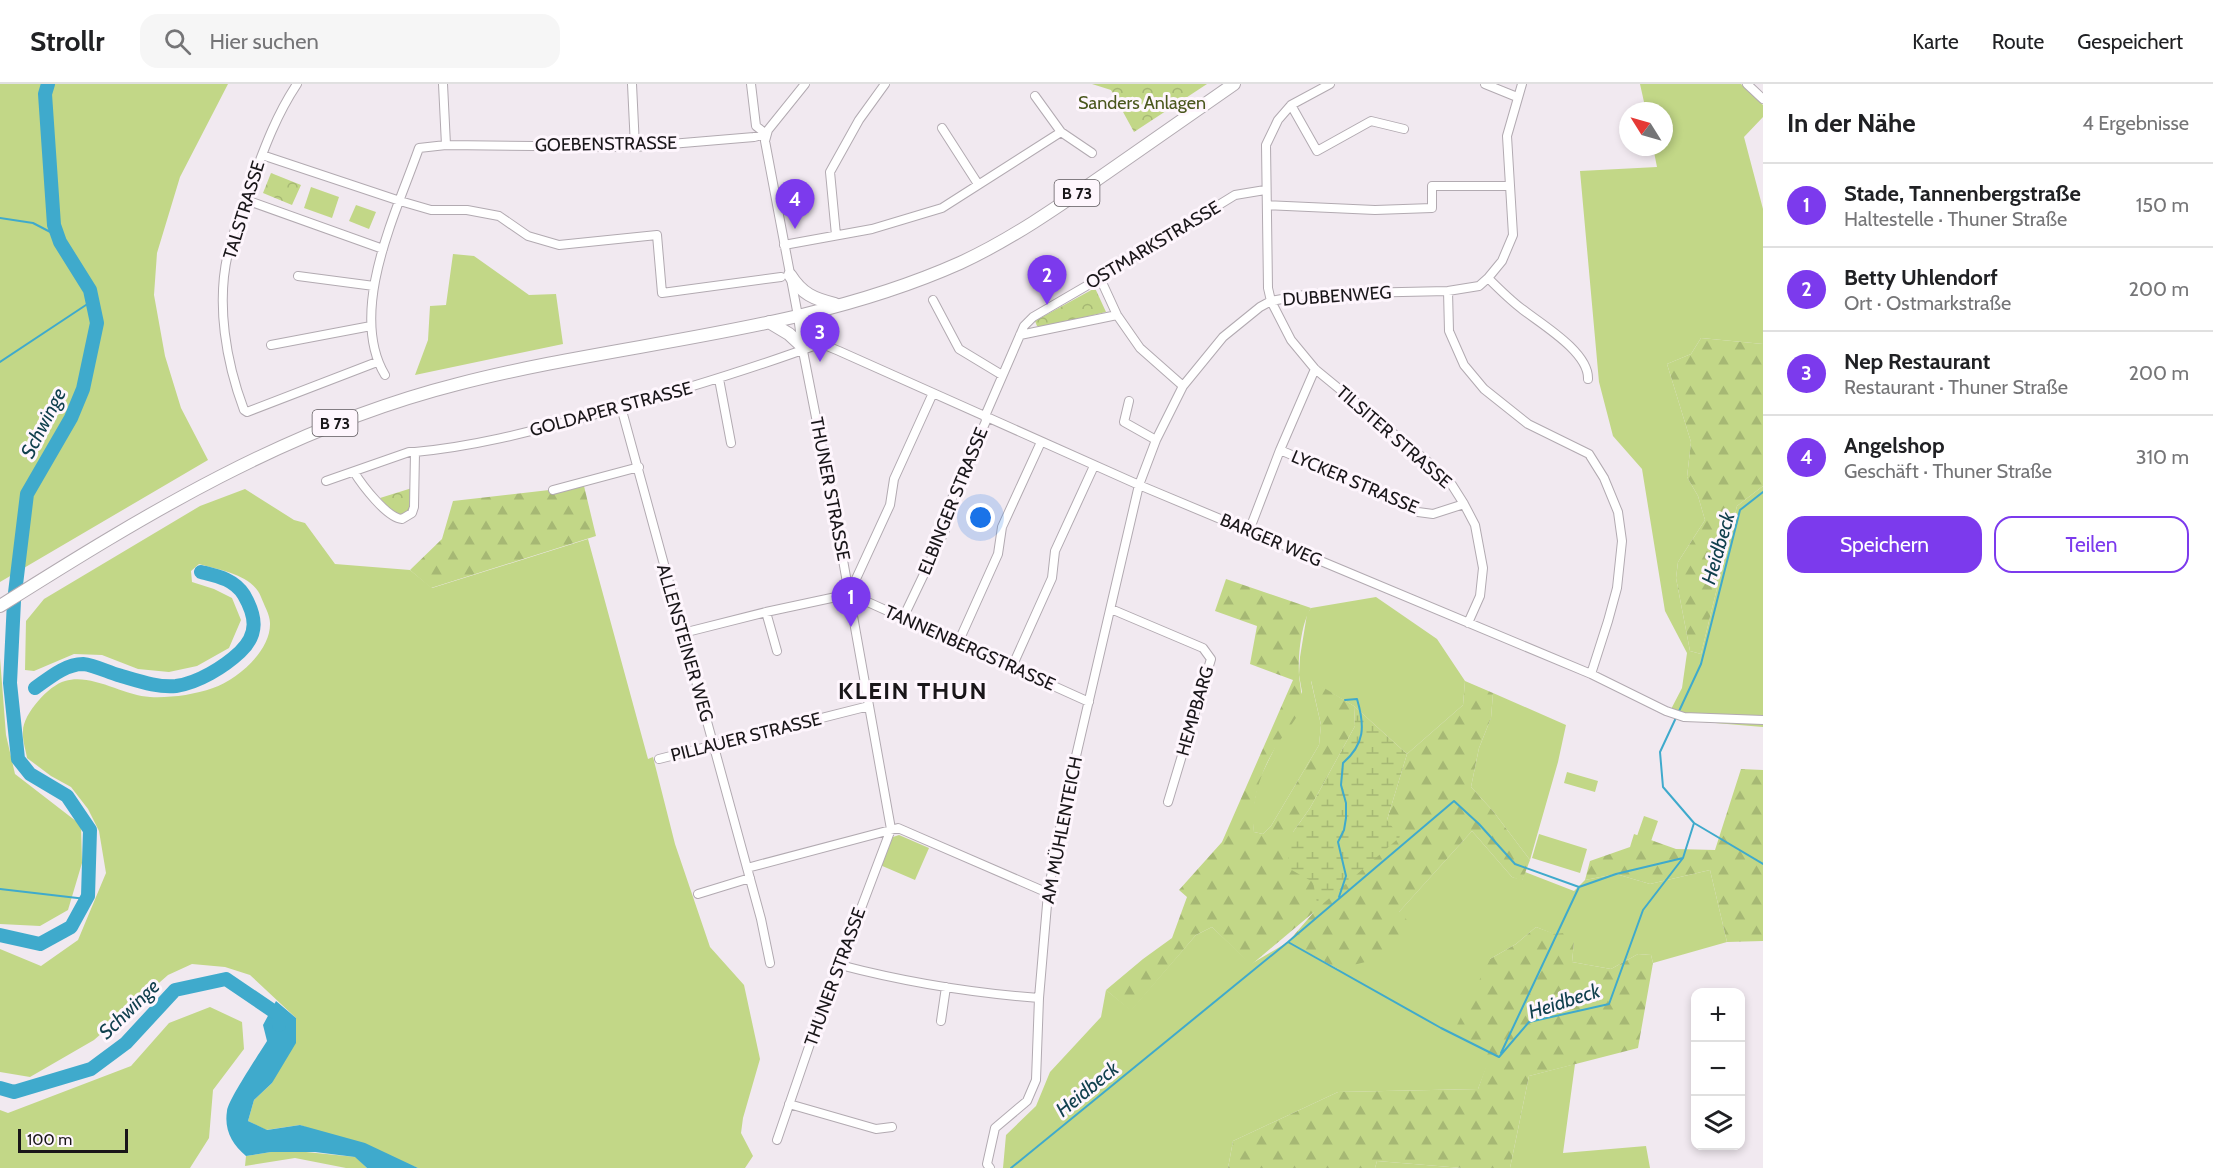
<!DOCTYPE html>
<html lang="de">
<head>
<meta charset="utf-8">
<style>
  body { margin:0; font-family:Cabin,sans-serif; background:#f6f6f6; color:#202124 }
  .controls { position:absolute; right:18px; bottom:18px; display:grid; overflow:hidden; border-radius:12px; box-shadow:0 3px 9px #0003 }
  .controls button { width:54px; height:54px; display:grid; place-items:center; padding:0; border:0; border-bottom:2px solid #e0e0e0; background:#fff; color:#202124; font:30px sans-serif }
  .compass { position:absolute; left:1619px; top:18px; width:54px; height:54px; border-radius:50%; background:#fff; box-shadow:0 3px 9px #0003; rotate:307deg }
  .scale { position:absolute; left:18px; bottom:15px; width:110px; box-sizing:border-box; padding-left:6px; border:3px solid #191619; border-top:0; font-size:16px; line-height:21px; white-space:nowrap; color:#191619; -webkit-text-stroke:4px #fef6fd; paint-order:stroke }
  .you { position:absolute; left:981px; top:434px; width:21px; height:21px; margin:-15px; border:4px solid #fff; border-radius:50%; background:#1a73e8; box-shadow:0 0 0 9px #1a73e833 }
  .badge { display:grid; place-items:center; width:39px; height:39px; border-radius:50%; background:#7c3aed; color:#fff; font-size:20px; font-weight:700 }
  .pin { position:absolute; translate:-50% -50px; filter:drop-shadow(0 2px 3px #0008) }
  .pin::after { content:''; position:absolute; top:32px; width:21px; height:18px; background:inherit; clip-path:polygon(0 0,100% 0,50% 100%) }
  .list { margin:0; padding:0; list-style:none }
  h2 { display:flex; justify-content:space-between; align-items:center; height:78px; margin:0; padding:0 24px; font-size:26px }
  h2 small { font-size:20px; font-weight:400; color:#757577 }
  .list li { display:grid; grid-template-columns:39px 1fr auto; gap:18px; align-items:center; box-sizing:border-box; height:84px; padding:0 24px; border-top:2px solid #e0e0e0 }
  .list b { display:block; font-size:22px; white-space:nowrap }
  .list p { margin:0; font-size:20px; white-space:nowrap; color:#757577 }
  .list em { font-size:20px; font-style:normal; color:#757577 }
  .actions { display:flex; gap:12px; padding:18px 24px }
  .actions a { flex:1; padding:14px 0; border:2px solid #7c3aed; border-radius:18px; text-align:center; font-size:21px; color:#7c3aed }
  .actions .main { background:#7c3aed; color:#fff }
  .icon { flex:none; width:33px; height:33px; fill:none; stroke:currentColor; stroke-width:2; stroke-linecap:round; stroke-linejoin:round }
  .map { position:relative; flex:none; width:1763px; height:1084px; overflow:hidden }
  header { display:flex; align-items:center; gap:36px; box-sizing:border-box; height:84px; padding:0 30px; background:#fff; border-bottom:2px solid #e0e0e0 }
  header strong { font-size:28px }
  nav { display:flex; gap:33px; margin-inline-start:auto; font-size:21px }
  .search { width:420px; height:54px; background:#f6f6f6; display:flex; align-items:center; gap:15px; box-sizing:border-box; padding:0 21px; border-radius:18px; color:#757577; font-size:22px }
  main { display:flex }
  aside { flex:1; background:#fff }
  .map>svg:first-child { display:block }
</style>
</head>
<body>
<header>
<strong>Strollr</strong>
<div class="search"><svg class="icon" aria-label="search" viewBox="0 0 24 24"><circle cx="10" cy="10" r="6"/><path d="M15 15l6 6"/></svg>Hier suchen</div>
<nav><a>Karte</a><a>Route</a><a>Gespeichert</a></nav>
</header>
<main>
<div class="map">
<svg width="1763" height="1084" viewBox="0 0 1763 1084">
  <defs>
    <pattern id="forest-firs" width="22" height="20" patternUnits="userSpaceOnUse" patternTransform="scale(1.5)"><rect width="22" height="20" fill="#c2d787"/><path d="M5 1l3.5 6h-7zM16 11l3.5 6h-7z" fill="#a6b874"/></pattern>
    <pattern id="wetland-marsh" width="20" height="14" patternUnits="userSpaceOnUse" patternTransform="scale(1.5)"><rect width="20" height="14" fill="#c2d787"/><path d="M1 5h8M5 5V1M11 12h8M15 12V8" fill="none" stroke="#a6b874"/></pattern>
    <pattern id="park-crowns" width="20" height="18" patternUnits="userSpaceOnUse" patternTransform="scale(1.5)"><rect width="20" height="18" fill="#c2d787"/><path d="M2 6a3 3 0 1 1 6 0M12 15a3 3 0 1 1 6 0" fill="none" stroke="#a6b874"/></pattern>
  </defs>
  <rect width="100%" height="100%" fill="#f1e9f0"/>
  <path fill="#c2d787" d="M0,0H228L180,93L157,169L154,211L165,272L181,324L208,376L0,498Z
    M1640,0H1741L1763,21V33L1744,53L1763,125V260L1701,254L1691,270L1667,280L1691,358L1687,393L1698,412L1705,436L1678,478L1676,494L1690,567L1701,570L1737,422L1763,402V643L1679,636L1668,631L1682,604L1687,569L1665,527L1642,385L1613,352L1599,298L1580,87L1657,83L1653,63H1664V27H1646Z
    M311,103L339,113L332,134L304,124Z
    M356,121L376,128L369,145L349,137Z
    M453,170L474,172L529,211L556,210L563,260L415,291L428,256L430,222L446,221Z
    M245,405L294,436L305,439L335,480L410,486L432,504L588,455L648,675L653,673L675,760L710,863L744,901L760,975L743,1034L741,1049L753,1072L745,1084H418L300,1041L266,1046L248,1037L254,1016L272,999L296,934L250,891L225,883L192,880L168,891L94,956L30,993L0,988V865L41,882L78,856L106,789L99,747L88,725L71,703L51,692L27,674C26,666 22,656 23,647C23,630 49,601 65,597C92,589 124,612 150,613C170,614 193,611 213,604C237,596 271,567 270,539C270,531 264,521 261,513C253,491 220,486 199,480L191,487L192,498L214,505L232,514L241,536L229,564L197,582L169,588L138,585L102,571L74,570L34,587L25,586L26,537L44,515L200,422Z
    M1376,513L1437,555L1465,597L1463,621L1407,670L1354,622L1311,597L1321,641L1319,661L1271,742L1263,750L1254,748L1252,731L1258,698L1302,608L1299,591L1300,573L1307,530L1311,524Z
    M0,574L6,651L15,690L81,741L82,779L68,826L40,842L0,840Z
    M1493,609L1566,641L1558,678L1530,776L1493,727L1471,703L1479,664L1491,634Z
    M1567,688L1598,697L1595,708L1564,699Z
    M1644,732L1658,737L1650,760L1636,755Z
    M1472,747L1512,793L1522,796L1525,788L1574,807L1585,796L1616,790L1650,800L1710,786L1727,858L1653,879L1651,871L1638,870L1611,885L1572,878L1574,858L1536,843L1516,860L1490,875V974L1478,1005L1338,1008L1233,1057L1228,1084H1003L1006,1051L1036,1022L1050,988L1101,933L1106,906L1131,926L1196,851L1212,843L1251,880L1288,858L1338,885L1412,842L1398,829Z
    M1539,750L1587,765L1580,789L1532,774Z
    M899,751L929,764L915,796L880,781L890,754Z
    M210,923L242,938L244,965L213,1006L209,1054L190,1084H0V1026L8,1029L131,982L169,939Z
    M1575,980L1563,1069L1646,1062L1650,1084H1510L1529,992Z
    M296,1067L356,1073L367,1084H346L295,1074L245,1082L246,1072L271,1068Z
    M1377,1077L1462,1084H1375Z"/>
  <path fill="url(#forest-firs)" d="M1701,254L1763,260V402L1737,422L1701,570L1690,567L1676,494L1678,478L1705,436L1698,412L1687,393L1691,358L1667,280L1691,270Z
    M584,402L596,452L431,504L410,486L442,455L453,417Z
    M1226,495L1311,524C1301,540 1298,571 1299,591C1300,603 1304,615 1299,627C1296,637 1285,648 1279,658C1261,685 1251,715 1254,748L1263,750L1271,742L1319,661L1321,641L1311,596L1354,622L1355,642L1310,724L1293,748L1387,736L1407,670L1463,621L1465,597L1493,609L1491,634L1479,664L1471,703L1493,727L1530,776L1522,797L1512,793L1472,747L1399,828L1413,842L1377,875L1338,885L1288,858L1314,828L1251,881L1212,843L1196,851L1131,927L1106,906L1143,875L1172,854L1187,813L1179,806L1222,758L1293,596L1250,580L1257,542L1215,527Z
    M1741,685L1763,686V857L1727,858L1710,786L1650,800L1616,790L1585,796L1590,777L1630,763L1634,750L1676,765L1715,766Z
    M1536,843L1555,850L1572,848L1574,858L1572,878L1611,885L1638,870L1651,871L1653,879L1638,964L1529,992L1510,1084H1462L1377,1077L1375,1084H1228L1233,1057L1338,1008L1478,1005L1489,974L1454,947L1490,875L1516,860Z"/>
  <path fill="url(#wetland-marsh)" d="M1354,622L1407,670L1387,736L1400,753L1318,824L1313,798L1288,784L1289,759L1293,748L1310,724L1355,642Z"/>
  <path fill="url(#park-crowns)" d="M1092,0H1207L1134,48L1111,6Z
    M271,89L301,101L292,121L263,109Z
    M1095,204L1106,228L1043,243L1037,242L1035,237Z
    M412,404L409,427L403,432L393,429L380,414Z"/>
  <path fill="#3faacc" d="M276,917L296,934V959L272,999L254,1016L248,1037L267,1046L300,1041L365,1059L418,1084H367L355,1073L315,1068H271L246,1072C232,1060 224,1046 227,1027C228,1016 259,970 267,957L263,941Z"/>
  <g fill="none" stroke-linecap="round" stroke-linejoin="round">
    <path stroke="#3faacc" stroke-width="2" d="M0,134L33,139L58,152
      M0,278L92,217
      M1694,739L1763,780
      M0,805L86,815
      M1339,813L1346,792L1338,758L1344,746L1346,734V719L1341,701L1343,679C1365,660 1365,642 1357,615L1345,616
      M1288,858L1454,717L1479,740L1515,780L1579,803L1616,790L1683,774
      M1501,969L1579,803
      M1011,1084L1288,858L1441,944L1499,973L1529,938L1609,920L1643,826L1683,774L1694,739L1663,703L1660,668L1701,580L1740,426L1763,408"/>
    <path stroke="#3faacc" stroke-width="14" d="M35,604C48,595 65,580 83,580C94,581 108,588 118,591C136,596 157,604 176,602C198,599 224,583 240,568C259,550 256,532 244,511C234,495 217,492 201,488
      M0,851L40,860L71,843L88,812L90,746L67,712L30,690L18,675L10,599L14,517L27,410L71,334L83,305L97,239L90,206L60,158L54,141L45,10L48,0
      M0,1004L14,1008L91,985L126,959L175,906L226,895L279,931V941"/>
    <g stroke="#b2aab1" stroke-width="10">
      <path id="minor" d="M297,0C277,30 265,62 253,95C245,119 234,144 228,169C216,220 226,278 244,326L247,328L377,278
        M632,0L635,63
        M751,0L756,42L766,50
        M1330,0L1291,21L1278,36L1266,61L1268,204L1271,217L1291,256L1315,285L1427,377L1452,401L1464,420L1475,441L1483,484L1480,512L1468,539
        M1485,0L1517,13
        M1747,0L1763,15
        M1035,12L1061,48L1092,69
        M1291,21L1317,67L1371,37L1404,45
        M942,44L978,100
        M446,61L635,63L754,53L766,50
        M262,71L400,117L431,126H467L499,132L528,152L559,161L657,151L662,209L781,193
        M246,116L383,165
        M1267,121L1375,126L1432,124V102H1510
        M836,151L830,88L859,36L885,0
        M784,161L872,145L942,124L1061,48
        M298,192L374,202
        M1100,194L1117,231L1140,264L1183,302
        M1488,194C1499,205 1510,216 1522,225C1541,240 1589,268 1588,295
        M1448,207L1449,247L1464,281L1484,305L1528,340L1589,370L1604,394L1618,428L1622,457L1617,504L1608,537L1591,590
        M933,216L959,265L1002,291
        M799,233L815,257L839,267L1139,401L1591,590L1666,627L1684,633L1763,636
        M1020,251L1117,231
        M271,261L371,242
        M385,291C347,227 397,127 419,64L446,61L443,0
        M719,295L731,359
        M1129,317L1124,338L1156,356
        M621,323L761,835L770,879
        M1280,366L1394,415L1418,428L1433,430L1464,420
        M415,368C479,362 536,346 597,330C672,309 746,287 819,260
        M326,397L409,368H415L414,423L412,429L402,435C387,434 362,401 354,388
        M553,406L639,383
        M1249,447L1280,366L1315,285
        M850,508L890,421L894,395L933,309
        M850,510L1089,618
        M1111,525L1203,564L1211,575L1168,718
        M766,528L777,567
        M903,534L945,446L950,419L986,337L985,332L1024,242L1033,233L1100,194L1235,111L1265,106
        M683,549L766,528L850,510
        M958,559L998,470L1002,443L1041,358
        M1012,583L1052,494L1055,467L1094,382
        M659,675L869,622
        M747,784L898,744L1048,809
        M698,810L750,794
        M840,881C905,898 972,909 1039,914
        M941,937L946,903
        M789,1020L876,1045L892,1043
        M777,1056L812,954L891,745L833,420L802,262L798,232L765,57L768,46L805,0
        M990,1084L987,1080L995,1044L1027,1017L1036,996L1039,914L1048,809L1063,728L1139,401L1156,356L1183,302L1223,253L1260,223L1271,217L1310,210L1448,207L1479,202L1488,194L1502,177L1513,151L1507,52L1522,0"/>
    </g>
    <g stroke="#b2aab1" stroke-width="14">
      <path id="primary" d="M790,191C802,210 814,215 835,220
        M769,238L789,250L802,262
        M0,522C146,430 288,343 458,300C624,257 801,250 960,179C1012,155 1059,122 1105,90C1148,60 1191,30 1234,0"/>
    </g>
    <use href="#minor" stroke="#fff" stroke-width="8"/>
    <use href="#primary" stroke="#fff" stroke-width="12"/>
  </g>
  <g text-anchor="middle" stroke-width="6" stroke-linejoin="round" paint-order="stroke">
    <g fill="#fef6fd" stroke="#5e595d" stroke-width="1.5">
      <rect x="1054.5" y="96" width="45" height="26" rx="4.5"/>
      <rect x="312.5" y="326" width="45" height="26" rx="4.5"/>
    </g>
    <g font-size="16" font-weight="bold" fill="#191619">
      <text x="1077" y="115">B 73</text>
      <text x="335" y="345">B 73</text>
    </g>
    <g font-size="18" fill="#4a571d" stroke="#fef6fd">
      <text x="1142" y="25">Sanders Anlagen</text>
    </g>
    <g font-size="18" fill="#191619" stroke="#fef6fd">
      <text transform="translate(606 60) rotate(-1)" y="6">GOEBENSTRASSE</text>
      <text transform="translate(244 126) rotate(-73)" y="6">TALSTRASSE</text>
      <text transform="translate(1153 161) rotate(-31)" y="6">OSTMARKSTRASSE</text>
      <text transform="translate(1337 212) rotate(-4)" y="6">DUBBENWEG</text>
      <text transform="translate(611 325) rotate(-15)" y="6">GOLDAPER STRASSE</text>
      <text transform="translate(1394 353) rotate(41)" y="6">TILSITER STRASSE</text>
      <text transform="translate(1355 398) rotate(23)" y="6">LYCKER STRASSE</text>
      <text transform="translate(830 405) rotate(79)" y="6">THUNER STRASSE</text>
      <text transform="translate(953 417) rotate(-68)" y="6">ELBINGER STRASSE</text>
      <text transform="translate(1271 456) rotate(23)" y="6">BARGER WEG</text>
      <text transform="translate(685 559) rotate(74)" y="6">ALLENSTEINER WEG</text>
      <text transform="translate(970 564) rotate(24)" y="6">TANNENBERGSTRASSE</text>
      <text transform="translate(1195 627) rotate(-74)" y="6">HEMPBARG</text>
      <text transform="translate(746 653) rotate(-14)" y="6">PILLAUER STRASSE</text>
      <text transform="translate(1062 746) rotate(-79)" y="6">AM MÜHLENTEICH</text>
      <text transform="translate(835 893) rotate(-70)" y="6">THUNER STRASSE</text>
    </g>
    <g font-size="20" font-style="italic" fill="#11404e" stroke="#fef6fd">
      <text transform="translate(43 339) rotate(-63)" y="7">Schwinge</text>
      <text transform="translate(1718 464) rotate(-74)" y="7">Heidbeck</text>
      <text transform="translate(1564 917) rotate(-18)" y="7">Heidbeck</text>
      <text transform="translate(129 925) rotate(-44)" y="7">Schwinge</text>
      <text transform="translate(1087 1005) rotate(-39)" y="7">Heidbeck</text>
    </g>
    <g font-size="24" font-weight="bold" letter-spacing="1.5" fill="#191619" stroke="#fef6fd">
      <text x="913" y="615">KLEIN THUN</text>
    </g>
  </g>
</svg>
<div class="controls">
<button>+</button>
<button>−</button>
<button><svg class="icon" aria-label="layers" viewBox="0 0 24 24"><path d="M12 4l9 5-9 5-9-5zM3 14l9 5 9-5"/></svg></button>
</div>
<svg class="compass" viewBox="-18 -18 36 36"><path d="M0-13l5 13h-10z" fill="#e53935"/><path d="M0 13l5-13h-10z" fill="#757577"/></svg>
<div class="scale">100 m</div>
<div class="you"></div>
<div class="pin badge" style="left:851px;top:543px">1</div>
<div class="pin badge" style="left:1047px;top:221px">2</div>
<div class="pin badge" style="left:820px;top:278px">3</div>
<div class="pin badge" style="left:795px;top:145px">4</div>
</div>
<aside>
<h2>In der Nähe<small>4 Ergebnisse</small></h2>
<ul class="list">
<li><span class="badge">1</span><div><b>Stade, Tannenbergstraße</b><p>Haltestelle · Thuner Straße</p></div><em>150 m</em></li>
<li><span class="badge">2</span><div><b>Betty Uhlendorf</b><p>Ort · Ostmarkstraße</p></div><em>200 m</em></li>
<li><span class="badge">3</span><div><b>Nep Restaurant</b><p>Restaurant · Thuner Straße</p></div><em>200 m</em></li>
<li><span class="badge">4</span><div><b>Angelshop</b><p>Geschäft · Thuner Straße</p></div><em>310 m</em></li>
</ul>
<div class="actions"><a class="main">Speichern</a><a>Teilen</a></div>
</aside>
</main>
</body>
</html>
